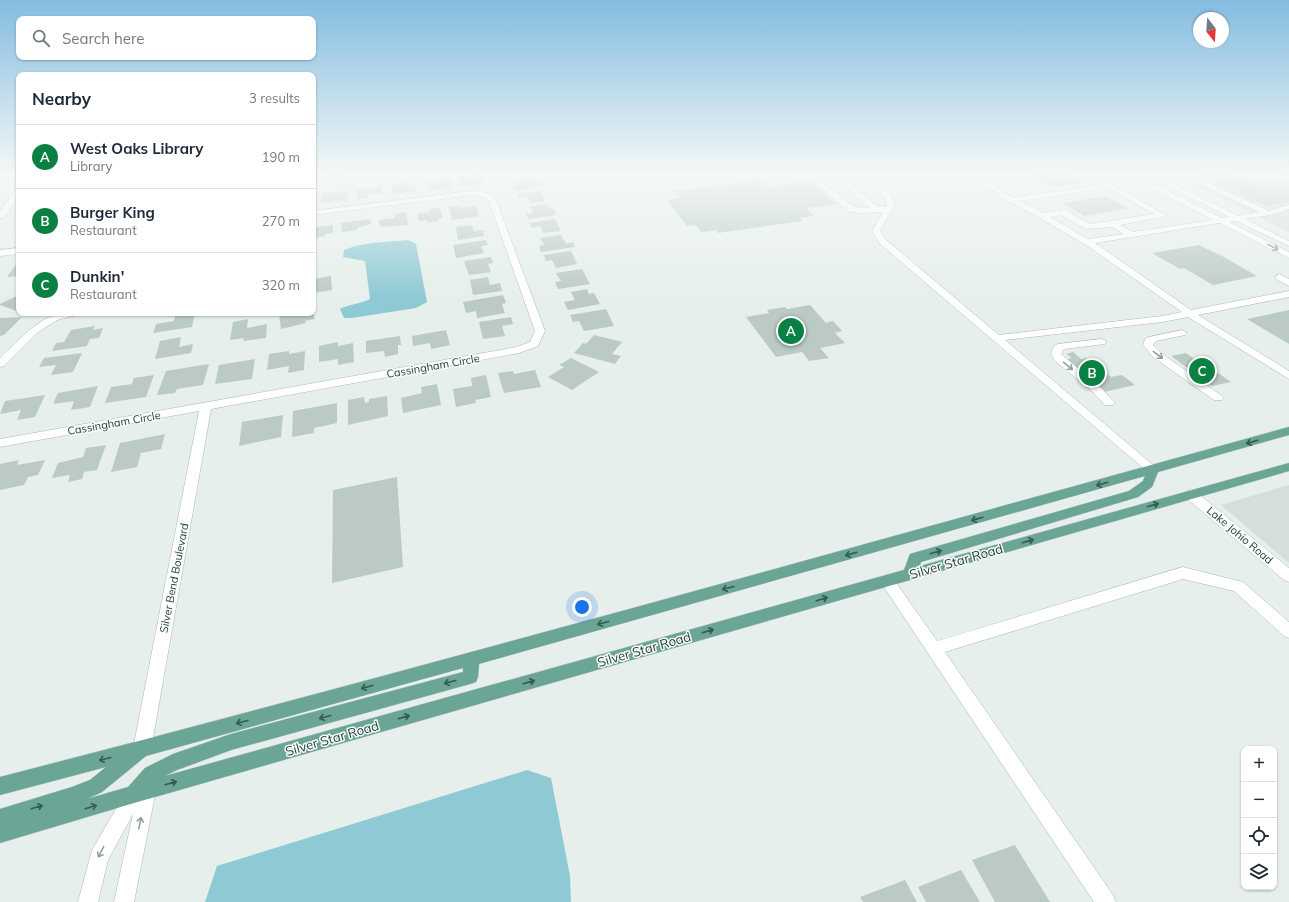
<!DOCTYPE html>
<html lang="en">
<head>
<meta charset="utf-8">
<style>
  body { margin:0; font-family:Mulish,sans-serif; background:#f6f6f7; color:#1f2937 }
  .controls { position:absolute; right:12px; bottom:12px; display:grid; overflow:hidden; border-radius:8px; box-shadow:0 1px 3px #0004 }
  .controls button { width:36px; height:36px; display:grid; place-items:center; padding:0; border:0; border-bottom:1px solid #e0e1e3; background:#fff; color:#1f2937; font:20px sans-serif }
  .compass { position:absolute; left:1193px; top:12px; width:36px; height:36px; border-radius:50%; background:#fff; box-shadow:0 1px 3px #0004; rotate:163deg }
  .you { position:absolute; left:582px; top:607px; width:14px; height:14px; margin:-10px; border:3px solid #fff; border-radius:50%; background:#1a73e8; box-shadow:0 0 0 6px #1a73e833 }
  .badge { display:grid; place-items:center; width:26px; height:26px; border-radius:50%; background:#0b8043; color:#fff; font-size:13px; font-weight:700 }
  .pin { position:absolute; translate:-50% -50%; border:2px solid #fff; box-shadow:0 1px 4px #0006 }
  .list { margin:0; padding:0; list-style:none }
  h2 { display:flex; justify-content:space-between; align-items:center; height:52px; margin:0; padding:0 16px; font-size:17px }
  h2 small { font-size:13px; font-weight:400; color:#747a83 }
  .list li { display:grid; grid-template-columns:26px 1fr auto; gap:12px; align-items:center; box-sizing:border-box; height:64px; padding:0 16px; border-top:1px solid #e0e1e3 }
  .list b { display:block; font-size:15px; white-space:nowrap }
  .list p { margin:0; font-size:13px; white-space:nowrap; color:#747a83 }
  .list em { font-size:13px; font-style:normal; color:#747a83 }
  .icon { flex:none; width:22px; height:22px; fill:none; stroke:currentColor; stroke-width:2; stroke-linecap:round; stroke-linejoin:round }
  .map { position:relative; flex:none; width:1289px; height:902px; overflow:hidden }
  .search { position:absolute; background:#fff; box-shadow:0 1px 3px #0004; left:16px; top:16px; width:300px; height:44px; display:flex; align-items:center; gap:10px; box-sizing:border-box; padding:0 14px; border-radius:8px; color:#747a83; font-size:15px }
  .panel { position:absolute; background:#fff; box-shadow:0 1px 3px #0004; left:16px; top:72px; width:300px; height:244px; border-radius:8px }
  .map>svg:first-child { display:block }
</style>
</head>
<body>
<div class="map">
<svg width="1289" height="902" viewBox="0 0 1289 902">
  <rect width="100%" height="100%" fill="#e6efeb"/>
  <path fill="#d4dfda" d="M1170,173H1289V232Z
    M1289,485V563L1221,505Z"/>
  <path fill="#8ec9d4" d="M408,240L416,244L427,302L416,308L352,318H344L340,309C350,304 360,304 370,299L365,261L343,257L344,250C364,242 387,242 408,240Z
    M527,770L551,778L570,876L571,902H205L217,866Z"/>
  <path fill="#bbcac4" d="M322,173H349V176L322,179Z
    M1029,173H1066L1083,182L1053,187Z
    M1213,173L1230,174L1262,188L1286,184L1289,186V202L1267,206L1200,175Z
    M480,174L484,183L460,186L457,177Z
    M450,178L453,188L428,190L427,182Z
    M529,178L533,182L539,181L543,186L517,191L513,187L518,186L513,181Z
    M762,180L768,187L810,181L837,204L806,208L814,216L800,218L803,221L718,233L716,230L701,232L696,225L687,226L667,200L680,198L674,191Z
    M409,182L410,185L415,184L416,191L393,194L391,184Z
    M381,187L382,193L368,195V198L357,199V190Z
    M348,191L347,201L321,203L322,193Z
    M540,191L545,201L530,203L527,197L519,198L517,194Z
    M1105,196L1128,208L1084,216L1063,203Z
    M547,204L549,209L553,208L556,215L528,219L526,214L533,213L530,207Z
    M458,206L459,208L476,206L479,216L452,220L449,207Z
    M440,208L443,218L438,219V221L428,223L427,220L419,221L417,214L430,212L429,209Z
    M406,212L408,225L380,227L379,220L395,218V214Z
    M370,219L371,224L357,228V230L342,232L341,223Z
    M555,219L561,231L543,233L540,226L532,228L530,223Z
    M333,225V233L325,234V236L313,238V228Z
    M472,225L474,231L483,230L484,236L458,240L456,227Z
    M561,235L566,244L573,242L575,247L541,252L539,246L544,245L540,238Z
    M486,240L488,245L481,246L484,253L456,258L453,245Z
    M1199,245L1222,256L1257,276L1213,285L1184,268L1180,269L1152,253Z
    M571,251L577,264L556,268L552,260L546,261L544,255Z
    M491,257L493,263L488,264L491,272L469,275L464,261Z
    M17,263H19V276L7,277Z
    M582,269L590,284L558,289L555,282L561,281L556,273Z
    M331,276L332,290L313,293L314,279Z
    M488,277L490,285L500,283L502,291L473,295L470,280Z
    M587,289L589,294L594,293L600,304L568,310L564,302L575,300L571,292Z
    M19,295V312L0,305V304Z
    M503,295L506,303L502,304L505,313L477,318L476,311L466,313L463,302Z
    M810,305L826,323L833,321L842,331L835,333L845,343L820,348L829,358L809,361L802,352L776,357L746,317L769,313L767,310L785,307L787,309Z
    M606,309L614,326L584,331L579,321L573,322L570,315Z
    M1289,310V344L1247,319Z
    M176,313H195L192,327L153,333L156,324L174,321Z
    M279,313H313L315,319L305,321L306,323L281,329Z
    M22,317L4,335L0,336V318Z
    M511,317L513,324L502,326L505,336L483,339L479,322Z
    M248,319L247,328L267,324L266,338L243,341L244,338L230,340L233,322Z
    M95,326L93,330L103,328L99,338L90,339L87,346L52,351L56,343L64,342L71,330Z
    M446,330L450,345L431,349L430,343L413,346L412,336Z
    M594,335L622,342L612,354L621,356L615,364L574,353L583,343L586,344Z
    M400,336L401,345H398V354L385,357L384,351L366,353V341Z
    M181,337L179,347L193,344L191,353L155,359L160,341Z
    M338,342V346L353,343L354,362L338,365V359L319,362V346Z
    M289,351V354L305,351L304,370L288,373L289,366L267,370L269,354Z
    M1073,352L1081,359L1086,358L1111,377L1122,375L1135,385L1104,392L1063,360L1072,358L1066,354Z
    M82,353L73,372L51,375L56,365L39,367L44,358Z
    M1186,353L1208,369L1211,368L1231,382L1212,386L1171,356Z
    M571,358L599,372L572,390L548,377L564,367L559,365Z
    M255,359L252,379L215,384L219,365Z
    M209,364L203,385L177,389L175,393L157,395L166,371Z
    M535,370L541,387L504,393L498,373L513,371L514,374Z
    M154,375L146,397L105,403L111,387L132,384L134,378Z
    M486,375L491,397L475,400L476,403L456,407L453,389L472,386L471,378Z
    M437,384L441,405L403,413L401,398L422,393L421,387Z
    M98,386L90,407L71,410L74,401L53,404L58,393Z
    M45,395L35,417L17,420L21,410L0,414L5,401Z
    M387,396L388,416L348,425V400L364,397L365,403L369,402V399Z
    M337,403V423L314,428V433L292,437L293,411Z
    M283,415L281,437L239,446L242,422Z
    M165,434L161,449L141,453L137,467L111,472L120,443Z
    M106,445L97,470L84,472L82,479L68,482L70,475L52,478L58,463L83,457L86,448Z
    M19,460L17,465L45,460L38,475L28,477L24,485L0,490V464Z
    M397,477L403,567L332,583L333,490Z
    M1015,845L1050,902H995L972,860Z
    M961,870L980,902H926L918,887Z
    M905,880L917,902H863L860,897Z"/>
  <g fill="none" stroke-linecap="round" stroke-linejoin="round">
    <g stroke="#a8b8b2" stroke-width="1">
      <path id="minor" d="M803,173H811L854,207L870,208L828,173H836L878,207H886L887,204L885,197L855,173H863L891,194L895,204L880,231L885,239L999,335L1162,316L1182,312L1089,247L1040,218L1009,202L969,173H977L1013,198L1101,185L1081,173H1090L1166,215L1162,217L1120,225L1133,232L1213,220L1123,173H1132L1222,218L1229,217L1143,173H1152L1238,216L1259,212L1178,173H1187L1269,211L1289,205V209L1270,215L1245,219L1289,241V246L1236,221L1229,222L1289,252V258L1220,223L1095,243L1191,310L1289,291V297L1198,315L1289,371V379L1188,317L1162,322L1005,340L1159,470L1157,473L1153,474L1149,473L879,243L872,231L883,212L858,213L848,211ZM1108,188L1154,214L1090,224L1065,210L1044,213L1020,201ZM1061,215L1086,229L1112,227L1124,234L1088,239L1050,217Z
        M1234,173C1252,173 1270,176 1289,176V180H1264Z
        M16,190H19V197L3,218H0V211Z
        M472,191L488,193L496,200L545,331L538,346L519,353L211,409L151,749L148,755L142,758L136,755L133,749L199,411L0,447V439L517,347L530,342L535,331L489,201L483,197L472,195L313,215V211Z
        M19,248V254L0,256V250Z
        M1279,274L1289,279V286L1276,279L1275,277Z
        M62,313H79L77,315L57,320L37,333L4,366L0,367V358C19,340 36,319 62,313Z
        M1182,330L1187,333L1185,335L1156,341L1153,345L1161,353L1222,396L1224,398L1222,400H1214L1153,357L1143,345L1145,339L1149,337Z
        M1101,339L1105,340L1106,342L1105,344L1064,349L1061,354L1102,389L1115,403L1113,405H1105L1094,393L1055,361L1051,354L1054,346L1058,344Z
        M1191,490L1196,492L1289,568V582L1284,580L1186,498L1185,495L1186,492Z
        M1183,567L1243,582L1289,622V638L1284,636L1234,591L1183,579L945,652L1113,895L1116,902H1094L880,581L882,577L887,575L892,577L937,641Z
        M147,781L153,784L156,790L134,902H114L133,814L108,860L98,902H78L92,850L128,788L134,785L139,787L141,784Z"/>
    </g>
    <g stroke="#c2cac8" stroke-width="1">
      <path id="major" d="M1289,427V435L1158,472L1152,487L1138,497L921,562L920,566L1289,463V471L134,803L0,843V809L72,787L90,780L106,767L0,795V777C431,666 860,545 1289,427ZM1145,476L1143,481L1129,491L910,554L904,570L165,776L177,770L231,750L470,684L476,682L478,677L479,664ZM463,668V672L231,734L173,754L145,768L128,787L87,799L102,792L146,756Z"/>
    </g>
    <use href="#minor" fill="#fff" fill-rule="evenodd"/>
    <use href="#major" fill="#6aa596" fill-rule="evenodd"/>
  </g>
  <defs><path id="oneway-shaft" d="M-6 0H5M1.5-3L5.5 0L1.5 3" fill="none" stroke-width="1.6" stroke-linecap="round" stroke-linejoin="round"/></defs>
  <g stroke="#92a09c">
    <use href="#oneway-shaft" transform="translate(1273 247) rotate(27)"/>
    <use href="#oneway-shaft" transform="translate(1158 355) rotate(37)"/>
    <use href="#oneway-shaft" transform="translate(1068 366) rotate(40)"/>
    <use href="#oneway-shaft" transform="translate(140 823) rotate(-79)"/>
    <use href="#oneway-shaft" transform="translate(101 852) rotate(117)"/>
  </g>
  <g stroke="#365b51">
    <use href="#oneway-shaft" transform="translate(1252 442) rotate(164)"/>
    <use href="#oneway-shaft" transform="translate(1102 484) rotate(164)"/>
    <use href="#oneway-shaft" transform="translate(1153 505) rotate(-16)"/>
    <use href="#oneway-shaft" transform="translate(977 519) rotate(164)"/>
    <use href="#oneway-shaft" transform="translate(1028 541) rotate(-16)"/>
    <use href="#oneway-shaft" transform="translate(936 552) rotate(-16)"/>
    <use href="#oneway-shaft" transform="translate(851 554) rotate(164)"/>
    <use href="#oneway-shaft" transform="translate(728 588) rotate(165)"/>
    <use href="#oneway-shaft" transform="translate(822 599) rotate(-16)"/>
    <use href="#oneway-shaft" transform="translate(603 623) rotate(165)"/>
    <use href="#oneway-shaft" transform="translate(708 631) rotate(-16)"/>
    <use href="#oneway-shaft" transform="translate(450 682) rotate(165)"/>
    <use href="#oneway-shaft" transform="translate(529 682) rotate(-16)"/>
    <use href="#oneway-shaft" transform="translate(367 687) rotate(165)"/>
    <use href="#oneway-shaft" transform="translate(325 717) rotate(165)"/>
    <use href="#oneway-shaft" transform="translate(404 717) rotate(-16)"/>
    <use href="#oneway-shaft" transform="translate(242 722) rotate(165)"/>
    <use href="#oneway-shaft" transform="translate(105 759) rotate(166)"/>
    <use href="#oneway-shaft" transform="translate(171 783) rotate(-16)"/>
    <use href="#oneway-shaft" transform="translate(37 807) rotate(-16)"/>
    <use href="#oneway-shaft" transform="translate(91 807) rotate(-17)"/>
  </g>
  <linearGradient id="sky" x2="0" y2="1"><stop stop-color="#84bce0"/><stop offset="0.58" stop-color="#f4f8f6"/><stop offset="1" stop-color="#f4f8f6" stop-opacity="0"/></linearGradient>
  <rect width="1289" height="299" fill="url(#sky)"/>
  <g text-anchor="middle" stroke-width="3" stroke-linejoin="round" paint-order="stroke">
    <g font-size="11" fill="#24423a" stroke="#f7fbf9">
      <text transform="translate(433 366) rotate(-10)" y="4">Cassingham Circle</text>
      <text transform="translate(114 423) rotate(-10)" y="4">Cassingham Circle</text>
      <text transform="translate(1240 535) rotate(40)" y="4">Lake Johio Road</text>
      <text transform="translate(174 578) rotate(-79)" y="4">Silver Bend Boulevard</text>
    </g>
    <g font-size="13" fill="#24423a" stroke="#f7fbf9">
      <text transform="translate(956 561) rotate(-16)" y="5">Silver Star Road</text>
      <text transform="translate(644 649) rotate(-16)" y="5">Silver Star Road</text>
      <text transform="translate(332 738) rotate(-16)" y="5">Silver Star Road</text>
    </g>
  </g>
</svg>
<div class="controls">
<button>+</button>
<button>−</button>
<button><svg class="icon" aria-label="locate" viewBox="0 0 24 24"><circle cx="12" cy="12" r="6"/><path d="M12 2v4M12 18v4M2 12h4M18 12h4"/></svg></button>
<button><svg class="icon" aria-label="layers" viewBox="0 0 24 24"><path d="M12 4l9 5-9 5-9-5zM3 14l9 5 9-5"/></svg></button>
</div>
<svg class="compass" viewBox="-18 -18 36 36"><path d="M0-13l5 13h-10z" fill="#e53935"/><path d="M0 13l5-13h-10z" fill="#747a83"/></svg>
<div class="you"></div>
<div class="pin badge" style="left:791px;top:331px">A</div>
<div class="pin badge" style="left:1092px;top:373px">B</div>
<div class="pin badge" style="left:1202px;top:371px">C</div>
<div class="search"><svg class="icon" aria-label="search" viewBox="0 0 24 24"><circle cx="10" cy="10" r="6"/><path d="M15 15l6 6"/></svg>Search here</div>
<section class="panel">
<h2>Nearby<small>3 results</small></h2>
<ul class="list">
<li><span class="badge">A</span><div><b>West Oaks Library</b><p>Library</p></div><em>190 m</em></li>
<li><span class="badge">B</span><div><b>Burger King</b><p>Restaurant</p></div><em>270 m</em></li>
<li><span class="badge">C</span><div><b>Dunkin'</b><p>Restaurant</p></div><em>320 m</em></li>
</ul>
</section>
</div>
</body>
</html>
